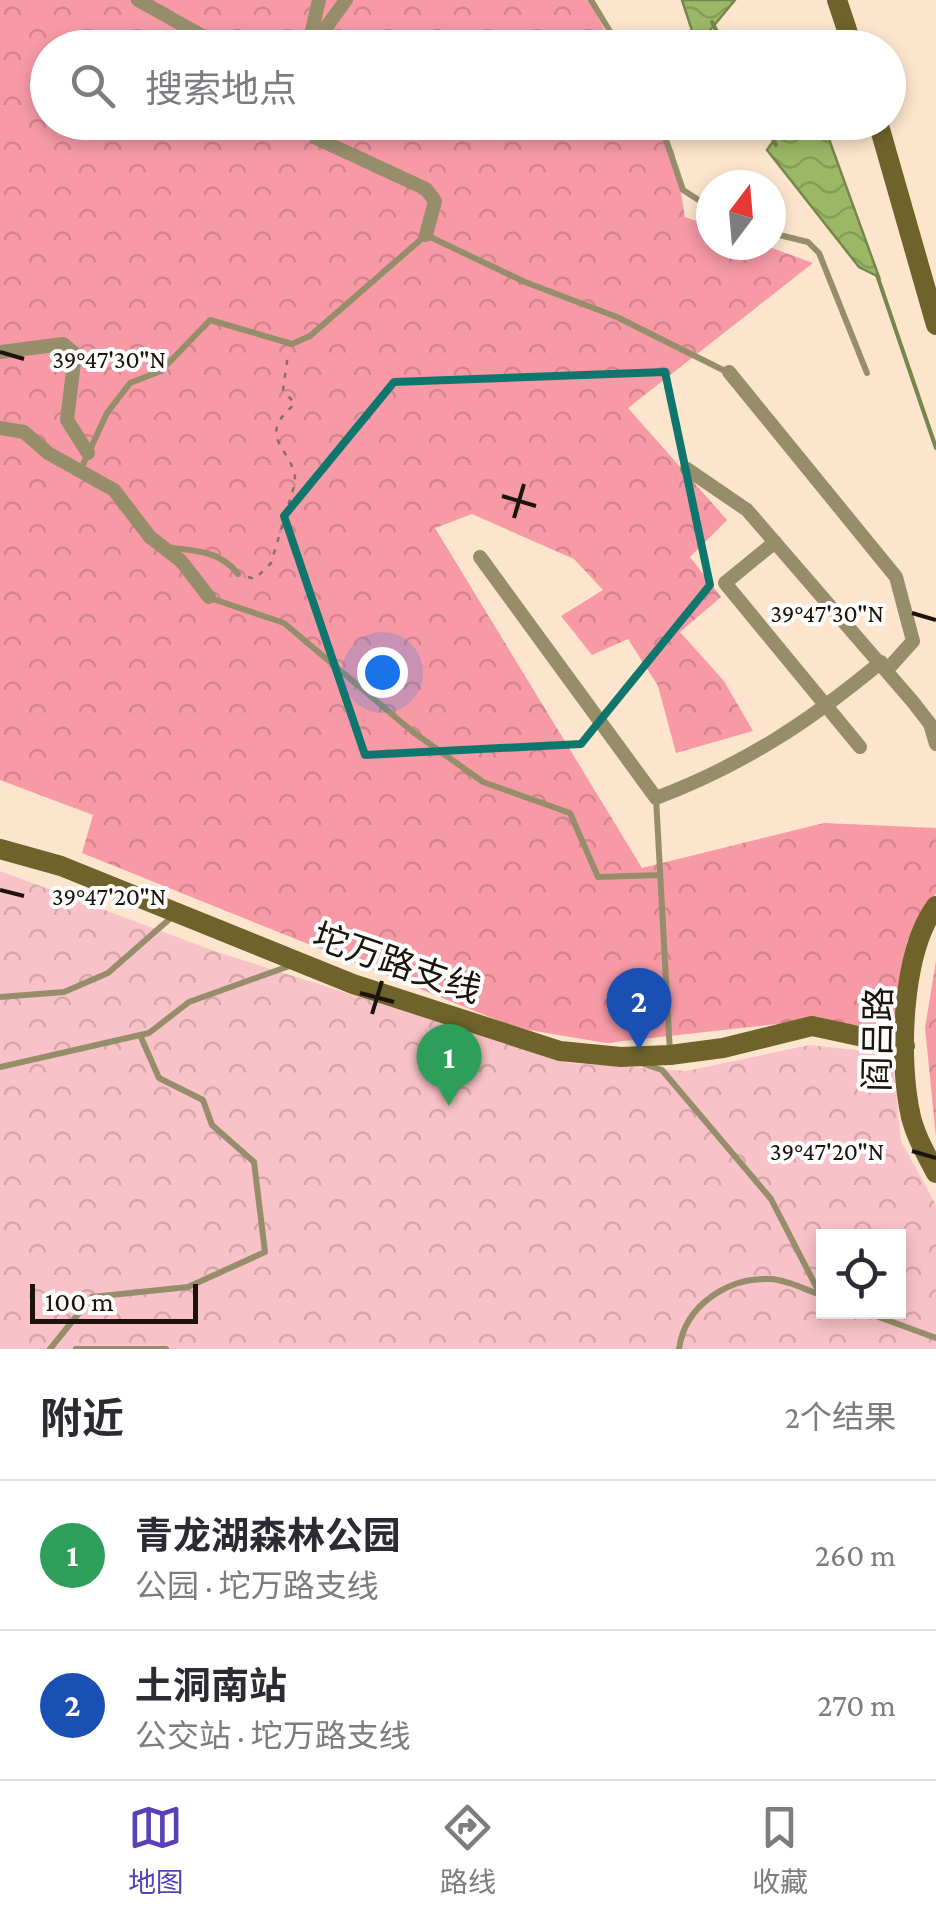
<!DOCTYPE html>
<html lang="zh">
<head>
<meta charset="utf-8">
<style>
  body { margin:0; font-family:"Crimson Pro","Noto Sans SC",serif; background:#f2f2f3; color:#2b2b33 }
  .controls { position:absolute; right:30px; bottom:30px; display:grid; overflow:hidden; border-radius:0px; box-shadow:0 5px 15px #0003 }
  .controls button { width:90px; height:90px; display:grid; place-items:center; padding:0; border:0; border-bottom:2px solid #e1e1e2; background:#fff; color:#2b2b33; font:50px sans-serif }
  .compass { position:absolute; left:696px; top:170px; width:90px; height:90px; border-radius:50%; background:#fff; box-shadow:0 5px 15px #0003; rotate:16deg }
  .scale { position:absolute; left:30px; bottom:25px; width:168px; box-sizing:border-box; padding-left:10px; border:5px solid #1c140b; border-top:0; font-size:28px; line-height:35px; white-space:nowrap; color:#1c140b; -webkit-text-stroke:8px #fff; paint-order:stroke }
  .you { position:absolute; left:382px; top:672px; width:35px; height:35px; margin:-25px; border:8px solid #fff; border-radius:50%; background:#1a73e8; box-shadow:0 0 0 15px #1a73e833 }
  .badge { display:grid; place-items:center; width:65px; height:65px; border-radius:50%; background:#5740b8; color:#fff; font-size:32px; font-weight:700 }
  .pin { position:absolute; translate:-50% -82px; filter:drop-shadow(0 2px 5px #0008) }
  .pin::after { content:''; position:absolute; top:52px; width:35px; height:30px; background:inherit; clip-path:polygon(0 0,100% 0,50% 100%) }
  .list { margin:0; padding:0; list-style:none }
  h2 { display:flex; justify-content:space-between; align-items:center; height:130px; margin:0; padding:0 40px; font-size:42px }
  h2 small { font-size:32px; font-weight:400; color:#7c7c81 }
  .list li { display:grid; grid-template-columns:65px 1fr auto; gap:30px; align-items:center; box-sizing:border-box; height:150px; padding:0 40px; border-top:2px solid #e1e1e2 }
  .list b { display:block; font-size:38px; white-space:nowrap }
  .list p { margin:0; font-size:32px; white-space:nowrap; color:#7c7c81 }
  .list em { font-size:32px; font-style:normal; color:#7c7c81 }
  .icon { flex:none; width:55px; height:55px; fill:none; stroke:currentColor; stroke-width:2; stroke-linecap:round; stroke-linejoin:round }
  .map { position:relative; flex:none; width:936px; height:1349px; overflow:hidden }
  .search { position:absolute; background:#fff; box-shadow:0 5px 15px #0003; left:30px; right:30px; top:30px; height:110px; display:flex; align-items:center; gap:25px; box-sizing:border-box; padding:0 35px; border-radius:55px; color:#7c7c81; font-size:38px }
  .sheet { height:430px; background:#fff }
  nav { display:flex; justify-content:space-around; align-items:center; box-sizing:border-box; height:140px; border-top:2px solid #e1e1e2; background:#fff; font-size:28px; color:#7c7c81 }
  nav a { display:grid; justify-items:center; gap:5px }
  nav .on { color:#5740b8 }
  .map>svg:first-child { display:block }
</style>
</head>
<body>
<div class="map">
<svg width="936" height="1349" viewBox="0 0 936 1349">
  <defs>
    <pattern id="forest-crowns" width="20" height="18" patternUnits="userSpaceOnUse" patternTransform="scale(2.5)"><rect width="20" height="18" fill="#f79aa6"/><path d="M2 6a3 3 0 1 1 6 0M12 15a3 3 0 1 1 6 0" fill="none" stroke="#d3848e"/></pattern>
    <pattern id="park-crowns" width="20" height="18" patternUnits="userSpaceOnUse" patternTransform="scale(2.5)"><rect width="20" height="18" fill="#f9c2c8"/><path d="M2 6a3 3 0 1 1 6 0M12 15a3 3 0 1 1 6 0" fill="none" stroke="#d5a6aa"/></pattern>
    <pattern id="water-waves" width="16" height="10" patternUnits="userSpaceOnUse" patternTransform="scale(2.5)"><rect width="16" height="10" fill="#9bb867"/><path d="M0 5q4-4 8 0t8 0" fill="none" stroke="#859d58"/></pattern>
  </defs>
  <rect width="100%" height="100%" fill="#fce5cc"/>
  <path fill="url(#forest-crowns)" d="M0,0H589L613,47L48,48V122L657,123L674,152L685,217L711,226V245H764L813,263L628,408L727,520L690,557L721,597L680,632L724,681L753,731L676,753L658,686L628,639L592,655L561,616L603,590L574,559L472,514L435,528L642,868L824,823L936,828V893L907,942L895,1028L804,1021L606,1043L517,1028L82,853L93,815L0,780Z
    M936,961V1137L925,1028Z"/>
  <path fill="url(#park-crowns)" fill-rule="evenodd" d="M0,871L217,952L569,1063L686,1071L810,1045L892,1054L901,1141L936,1205V1349H0ZM824,1236H898V1312H824Z"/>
  <path fill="url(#water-waves)" stroke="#75874b" stroke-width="2.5" d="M682,0H735L697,46Z
    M786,123H800L829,139L879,277L859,267L767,150Z"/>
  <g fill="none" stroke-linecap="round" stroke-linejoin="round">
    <path stroke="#75874b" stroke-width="4" d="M712,22L725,48
      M764,122L776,145
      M877,275L936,448"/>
    <path stroke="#817262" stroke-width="2.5" stroke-dasharray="5 8" stroke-linecap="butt" d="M248,577L255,579L271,563L295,483C297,450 252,439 295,404L283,390L288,354"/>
    <path stroke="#968e6b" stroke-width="6" d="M591,0L620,48
      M660,122L683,190L711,208
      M771,233L808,242L819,253L867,373
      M81,469L107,413L130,383L161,371L210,320L292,344L310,336L426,235L525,282L617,317L727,372
      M170,548C196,550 222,552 238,574
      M210,598L284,623L413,732L483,782L570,813L598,877L660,875
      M656,798L670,1053
      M0,997L64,992L108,973L173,916
      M641,1063L662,1070L771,1199L821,1296
      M0,1067L149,1033L189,1002L292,965
      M865,1312L936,1338
      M50,1349L92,1297L188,1287L265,1252L254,1162L212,1125L203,1100L159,1078L140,1035
      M76,1349H166
      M679,1349C685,1305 728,1277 771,1279C788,1280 808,1291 824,1296"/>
    <path stroke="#968e6b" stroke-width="14" d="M138,0L224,48
      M308,48L319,0
      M311,48L346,0
      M302,122L316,138L426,189L435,201L426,235
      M0,352L63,344L75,354L67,420L88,453
      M729,372L896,577L913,641L887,670
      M0,428L24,432L48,453L114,490L150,537L181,561L209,597
      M687,469L747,510L913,702L930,724L936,744
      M775,542L725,583L860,747
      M480,557L656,798C743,765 809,722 881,662"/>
    <path stroke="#6f632b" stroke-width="20" d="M837,0L853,48
      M878,122L936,325
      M0,849L61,866L353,984L560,1051L621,1057L670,1055L723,1048L812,1026L905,1046
      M936,906C901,953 898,1061 911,1117C916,1137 926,1154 936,1173"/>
  </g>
  <path fill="none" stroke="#0f766e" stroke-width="8" stroke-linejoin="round" d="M665,372L710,585L581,744L365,755L284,516L394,382Z"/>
  <path fill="none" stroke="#1c140b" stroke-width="4" d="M0,352L24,359M502,496L536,506M514,518L524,484M912,613L936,620M0,890L24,896M360,993L394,1002M372,1014L382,981M912,1151L936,1158"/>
  <g text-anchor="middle" stroke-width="8" stroke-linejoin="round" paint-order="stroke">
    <g font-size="35" fill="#1c140b" stroke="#fff">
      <text transform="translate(397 963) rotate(19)" y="12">坨万路支线</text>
      <text transform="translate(878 1039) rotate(-89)" y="12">阎吕路</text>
    </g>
  </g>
  <g font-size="25" text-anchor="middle" fill="#1c140b" stroke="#fff" stroke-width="8" stroke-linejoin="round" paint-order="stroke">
    <text x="109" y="368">39°47'30"N</text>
    <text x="827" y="622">39°47'30"N</text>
    <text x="109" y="905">39°47'20"N</text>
    <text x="827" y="1160">39°47'20"N</text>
  </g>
</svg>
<div class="controls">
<button><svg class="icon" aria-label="locate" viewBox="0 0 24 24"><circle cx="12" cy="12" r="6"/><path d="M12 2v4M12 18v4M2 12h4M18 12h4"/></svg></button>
</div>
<svg class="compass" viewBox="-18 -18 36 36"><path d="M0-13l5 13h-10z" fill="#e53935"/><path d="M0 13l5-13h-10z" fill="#7c7c81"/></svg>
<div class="scale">100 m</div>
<div class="you"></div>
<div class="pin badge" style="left:449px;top:1106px;background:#2e9e5b">1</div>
<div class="pin badge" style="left:639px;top:1050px;background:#1a4fb4">2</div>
<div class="search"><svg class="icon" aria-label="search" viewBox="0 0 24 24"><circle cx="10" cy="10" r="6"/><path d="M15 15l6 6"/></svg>搜索地点</div>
</div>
<section class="sheet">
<h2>附近<small>2个结果</small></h2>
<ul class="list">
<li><span class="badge" style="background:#2e9e5b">1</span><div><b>青龙湖森林公园</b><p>公园 · 坨万路支线</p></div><em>260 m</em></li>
<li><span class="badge" style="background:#1a4fb4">2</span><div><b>土洞南站</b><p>公交站 · 坨万路支线</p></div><em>270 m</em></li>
</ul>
</section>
<nav>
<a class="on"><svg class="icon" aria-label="map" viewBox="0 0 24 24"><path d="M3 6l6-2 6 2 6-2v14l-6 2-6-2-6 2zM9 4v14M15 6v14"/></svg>地图</a>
<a><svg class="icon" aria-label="directions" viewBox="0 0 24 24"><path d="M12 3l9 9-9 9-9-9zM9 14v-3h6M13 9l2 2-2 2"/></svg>路线</a>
<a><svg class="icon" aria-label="saved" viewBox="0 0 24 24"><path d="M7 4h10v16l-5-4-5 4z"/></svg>收藏</a>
</nav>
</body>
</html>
